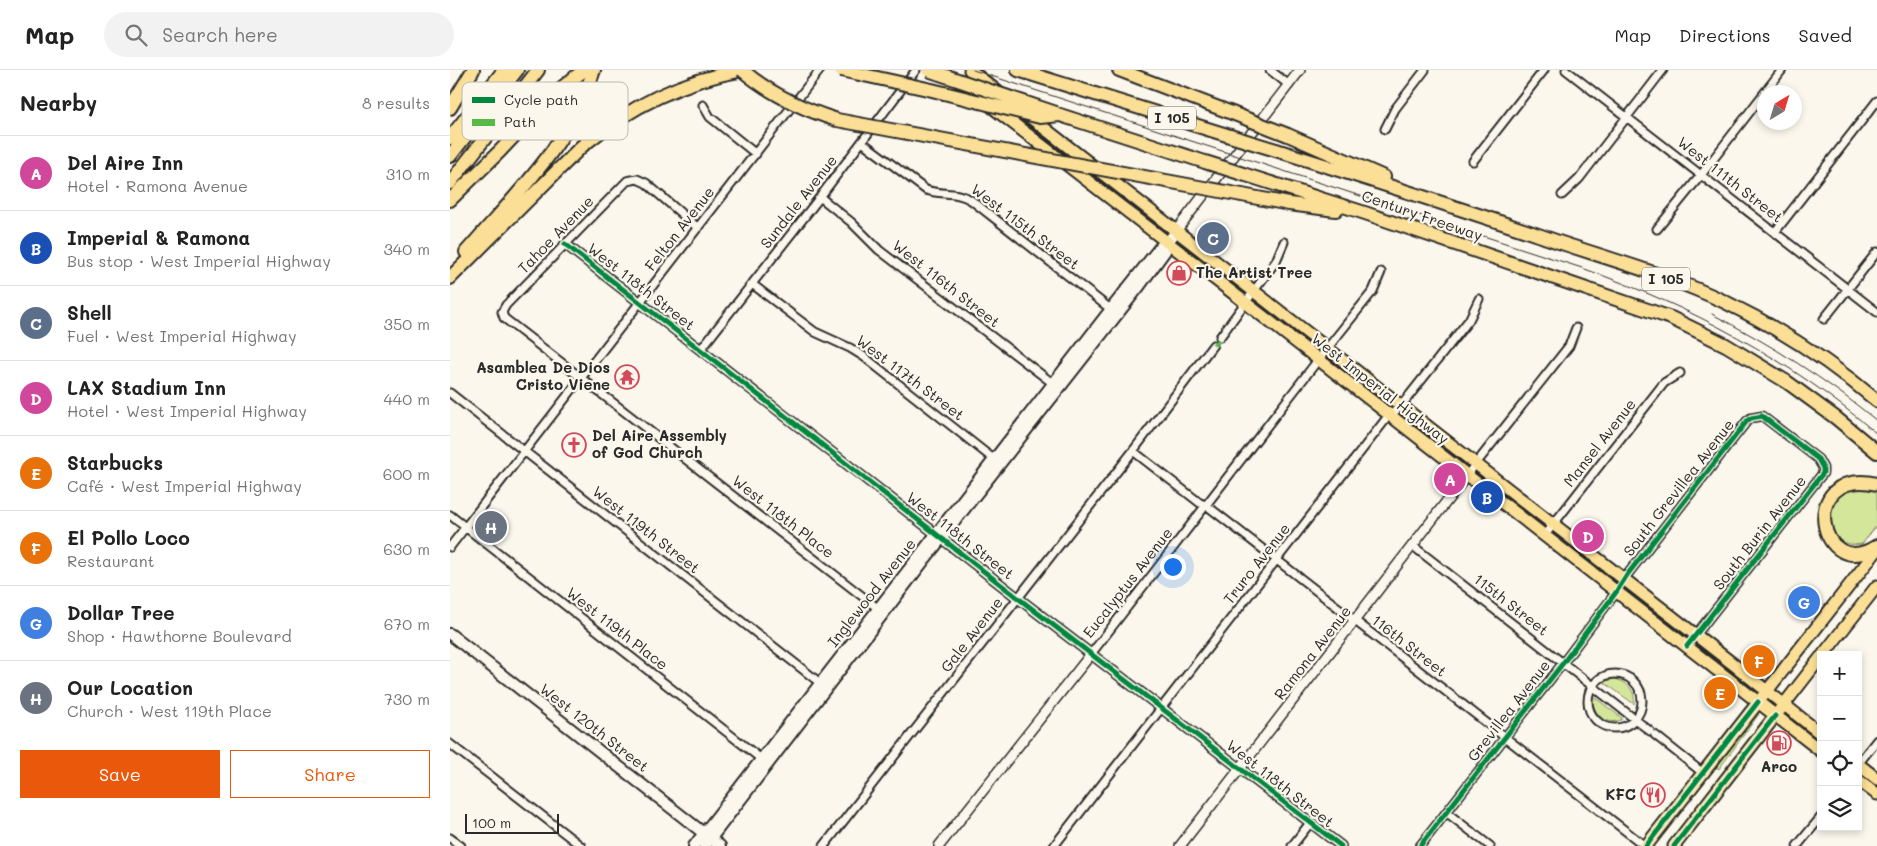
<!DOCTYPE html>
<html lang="en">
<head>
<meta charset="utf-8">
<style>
  body { margin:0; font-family:Mali,sans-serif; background:#f2f2f2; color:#222 }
  .controls { position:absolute; right:15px; bottom:15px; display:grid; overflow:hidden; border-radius:0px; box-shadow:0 2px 8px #0003 }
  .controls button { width:45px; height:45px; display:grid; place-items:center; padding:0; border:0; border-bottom:1px solid #e0e0e0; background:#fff; color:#222; font:25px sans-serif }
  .compass { position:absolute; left:1307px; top:15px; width:45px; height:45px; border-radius:50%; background:#fff; box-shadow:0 2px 8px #0003; rotate:38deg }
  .scale { position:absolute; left:15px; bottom:12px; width:94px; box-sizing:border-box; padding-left:5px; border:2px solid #2b2b2b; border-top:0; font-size:14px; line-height:18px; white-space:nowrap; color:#2b2b2b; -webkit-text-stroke:4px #fbf7ec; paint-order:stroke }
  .you { position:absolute; left:722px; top:496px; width:18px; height:18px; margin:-12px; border:4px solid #fff; border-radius:50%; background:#1a73e8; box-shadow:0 0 0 8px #1a73e833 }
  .badge { display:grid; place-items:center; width:32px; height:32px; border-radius:50%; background:#ea580c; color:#fff; font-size:16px; font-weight:700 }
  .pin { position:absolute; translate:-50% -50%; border:2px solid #fff; box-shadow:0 1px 5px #0006 }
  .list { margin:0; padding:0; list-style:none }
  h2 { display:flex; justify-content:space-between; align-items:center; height:65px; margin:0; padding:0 20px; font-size:21px }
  h2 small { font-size:16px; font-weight:400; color:#767676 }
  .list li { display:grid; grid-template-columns:32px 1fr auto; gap:15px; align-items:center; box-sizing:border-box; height:75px; padding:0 20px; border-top:1px solid #e0e0e0 }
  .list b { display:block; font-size:19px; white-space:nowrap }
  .list p { margin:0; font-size:16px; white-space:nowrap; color:#767676 }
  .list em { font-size:16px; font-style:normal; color:#767676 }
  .actions { display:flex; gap:10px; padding:15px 20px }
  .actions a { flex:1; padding:11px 0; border:1px solid #ea580c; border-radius:0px; text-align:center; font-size:18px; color:#ea580c }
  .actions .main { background:#ea580c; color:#fff }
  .icon { flex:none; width:28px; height:28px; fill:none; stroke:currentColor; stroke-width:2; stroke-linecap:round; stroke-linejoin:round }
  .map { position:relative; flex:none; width:1427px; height:776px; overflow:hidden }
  header { display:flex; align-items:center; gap:30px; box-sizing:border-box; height:70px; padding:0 25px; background:#fff; border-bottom:1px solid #e0e0e0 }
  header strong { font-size:24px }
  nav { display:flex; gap:28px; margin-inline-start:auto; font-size:18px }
  .search { width:350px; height:45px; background:#f2f2f2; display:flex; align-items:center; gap:12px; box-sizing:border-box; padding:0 18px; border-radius:28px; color:#767676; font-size:19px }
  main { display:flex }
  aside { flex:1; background:#fff }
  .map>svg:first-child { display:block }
</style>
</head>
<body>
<header>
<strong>Map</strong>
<div class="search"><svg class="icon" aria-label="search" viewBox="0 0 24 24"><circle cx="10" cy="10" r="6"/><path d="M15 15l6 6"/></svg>Search here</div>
<nav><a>Map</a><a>Directions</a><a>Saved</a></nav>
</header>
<main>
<aside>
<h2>Nearby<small>8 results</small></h2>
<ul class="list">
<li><span class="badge" style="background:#d1479c">A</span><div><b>Del Aire Inn</b><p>Hotel · Ramona Avenue</p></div><em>310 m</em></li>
<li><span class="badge" style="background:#1a4fb4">B</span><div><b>Imperial &amp; Ramona</b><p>Bus stop · West Imperial Highway</p></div><em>340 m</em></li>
<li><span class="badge" style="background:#5c6f8a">C</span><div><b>Shell</b><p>Fuel · West Imperial Highway</p></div><em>350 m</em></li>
<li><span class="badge" style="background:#d1479c">D</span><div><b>LAX Stadium Inn</b><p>Hotel · West Imperial Highway</p></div><em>440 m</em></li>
<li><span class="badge" style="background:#e8710a">E</span><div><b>Starbucks</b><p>Café · West Imperial Highway</p></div><em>600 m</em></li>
<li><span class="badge" style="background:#e8710a">F</span><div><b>El Pollo Loco</b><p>Restaurant</p></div><em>630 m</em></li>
<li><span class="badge" style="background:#3f7fe0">G</span><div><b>Dollar Tree</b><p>Shop · Hawthorne Boulevard</p></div><em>670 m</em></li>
<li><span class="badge" style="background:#6b7280">H</span><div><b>Our Location</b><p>Church · West 119th Place</p></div><em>730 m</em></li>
</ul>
<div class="actions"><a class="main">Save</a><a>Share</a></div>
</aside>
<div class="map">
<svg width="1427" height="776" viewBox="0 0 1427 776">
  <rect width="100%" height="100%" fill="#fbf7ec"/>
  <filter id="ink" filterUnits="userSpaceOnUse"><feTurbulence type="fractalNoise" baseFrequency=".02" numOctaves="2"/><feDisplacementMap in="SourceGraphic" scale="10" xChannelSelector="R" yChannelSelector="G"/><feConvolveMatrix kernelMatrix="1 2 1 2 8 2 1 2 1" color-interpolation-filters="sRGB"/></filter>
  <g filter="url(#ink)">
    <path fill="#d4e69a" stroke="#808862" d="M1401,416L1427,418V455L1412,474C1397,477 1381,469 1378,453C1377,447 1380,438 1381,433Z
      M1164,609C1177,611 1186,621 1184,634L1155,613L1156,611Z
      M1144,627L1172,648L1171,650C1156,656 1143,644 1142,628Z
      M1307,643L1309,644L1269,699L1266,697Z"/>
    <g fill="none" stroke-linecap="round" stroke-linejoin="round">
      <g stroke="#2b2b2b" stroke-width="11">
        <path id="minor" d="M820,0L839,15
          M1116,0L1427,242
          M253,35L260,47L306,84
          M935,59L945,39L975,0
          M412,72L476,120C491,125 507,121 521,130L663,241
          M1023,91L1094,0
          M1112,125L1129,109L1213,0
          M370,127L401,152L429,180L605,315
          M248,158L196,113L187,109L177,111L56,235L52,242L54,248L430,540
          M1207,159L1251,105L1332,0
          M1325,162L1427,31
          M302,214L365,262L400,278L413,286L546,391
          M1374,249L1427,182
          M770,267L826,191L834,172
          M251,279L370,127L466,0
          M0,323L374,616
          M683,381L750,433L756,435L1195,776
          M1017,405L1119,276L1126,258
          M0,445L315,692
          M1095,465L1214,313L1230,303
          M963,476L1200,661
          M0,477L370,0
          M641,584L868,290L923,221L931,202
          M1138 631a27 27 0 1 1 54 0a27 27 0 1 1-54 0Z
          M1205,665L1253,703
          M0,674L131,776
          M1408,694L1427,670
          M996,742L1040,776
          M0,768L11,776
          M374,776L683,381L763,275
          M604,776L936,349L951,336L1019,250L1029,229
          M842,776L860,753
          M970,776L1113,593L1167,521L1177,505L1297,351L1301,348L1312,346L1368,389L1373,398V403L1237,576
          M1347,776L1371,747"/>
      </g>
      <g stroke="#2b2b2b" stroke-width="12">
        <path id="tertiary" d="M726,161L850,0
          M115,174L568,528L891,776
          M489,776L641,584
          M730,776L1017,405"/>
      </g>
      <g stroke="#2b2b2b" stroke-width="14">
        <path id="secondary" d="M0,564L270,776
          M244,776L661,239L710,177L718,172L726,161
          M255,776L472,493L688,218L715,181L717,172"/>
      </g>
      <g stroke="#2b2b2b" stroke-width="15">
        <path id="primary" d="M520,0L548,22
          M511,13L796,233L1371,681
          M576,44L1283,594L1371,664
          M1373,585L1427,516
          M1408,694L1427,709
          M1408,710L1427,724
          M1196,776L1427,480
          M1224,776L1371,587"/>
      </g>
      <g stroke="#2b2b2b" stroke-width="16">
        <path id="motorway" d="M568,0L780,66
          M669,0L782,43
          M0,38L23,0
          M610,45L755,92
          M838,65L934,107
          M0,68L54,0
          M826,80C918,109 1009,138 1100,169C1158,189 1219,205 1275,232C1329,258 1381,292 1427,331
          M0,86L67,0
          M796,105L915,143L1221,248L1276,275L1337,312L1386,348L1427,382
          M0,113L88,0
          M792,125L839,134L886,140
          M0,130L50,81L103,25L134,0
          M16,182C67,123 119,76 144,0
          M0,208L132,76C179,37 233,10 293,0
          M1427,414C1346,396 1368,515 1427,476"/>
      </g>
      <use href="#minor" stroke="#fbf7ec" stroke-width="7"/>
      <use href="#tertiary" stroke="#fbf7ec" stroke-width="9"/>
      <use href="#secondary" stroke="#fbf7ec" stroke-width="10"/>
      <use href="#primary" stroke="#fbdf96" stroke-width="11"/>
      <use href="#motorway" stroke="#fbdf96" stroke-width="12"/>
      <path stroke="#2b2b2b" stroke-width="1" d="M523,0L1132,198C1240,236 1340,289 1427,364
        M1262,244C1320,274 1376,309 1427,351"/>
      <g stroke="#2b2b2b" stroke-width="16" stroke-linecap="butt">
        <path id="motorway-bridge" d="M292,0C320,24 352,39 387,50L792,125
          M391,0L482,20L590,47L610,45
          M478,0L606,43
          M782,43L838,65
          M780,66L826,80
          M755,92L796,105"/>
      </g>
      <use href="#motorway-bridge" stroke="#fbdf96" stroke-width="12"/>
      <path stroke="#58b947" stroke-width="4" stroke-dasharray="8 4" stroke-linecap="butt" d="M763,275L770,270"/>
      <g stroke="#fbf7ec" stroke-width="8">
        <path id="cycleway" d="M115,174L568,528L891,776
          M970,776L1113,593L1167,521L1177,505L1297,351L1301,348L1312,346L1368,389L1373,398V403L1237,576
          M1196,776L1308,632
          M1224,776L1325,646"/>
      </g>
      <use href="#cycleway" stroke="#00873e" stroke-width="5"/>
    </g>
  </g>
  <defs>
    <g id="shop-ring" transform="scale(1.25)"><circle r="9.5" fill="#fbf7ec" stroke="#d1495b" stroke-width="1.5"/><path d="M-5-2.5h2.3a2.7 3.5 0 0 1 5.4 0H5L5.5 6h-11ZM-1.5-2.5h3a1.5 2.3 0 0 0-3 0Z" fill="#d1495b"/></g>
    <g id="temple-ring" transform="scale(1.25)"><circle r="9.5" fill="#fbf7ec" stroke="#d1495b" stroke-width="1.5"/><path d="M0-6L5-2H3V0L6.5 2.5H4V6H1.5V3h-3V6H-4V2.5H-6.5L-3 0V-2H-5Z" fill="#d1495b"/></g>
    <g id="church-ring" transform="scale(1.25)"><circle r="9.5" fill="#fbf7ec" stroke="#d1495b" stroke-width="1.5"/><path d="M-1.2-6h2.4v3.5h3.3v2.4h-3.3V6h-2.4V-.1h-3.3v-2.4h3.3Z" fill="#d1495b"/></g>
    <g id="fuel-ring" transform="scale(1.25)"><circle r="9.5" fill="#fbf7ec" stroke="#d1495b" stroke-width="1.5"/><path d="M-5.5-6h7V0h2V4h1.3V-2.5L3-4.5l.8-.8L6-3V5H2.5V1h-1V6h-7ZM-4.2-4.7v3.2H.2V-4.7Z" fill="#d1495b"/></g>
    <g id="restaurant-ring" transform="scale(1.25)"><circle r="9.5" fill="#fbf7ec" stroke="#d1495b" stroke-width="1.5"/><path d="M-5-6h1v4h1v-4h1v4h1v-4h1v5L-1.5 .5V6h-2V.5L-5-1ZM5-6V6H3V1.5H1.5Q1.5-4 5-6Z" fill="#d1495b"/></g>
  </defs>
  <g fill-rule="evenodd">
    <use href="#shop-ring" x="729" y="203"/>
    <use href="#temple-ring" x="177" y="307"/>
    <use href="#church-ring" x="124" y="375"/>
    <use href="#fuel-ring" x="1329" y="673"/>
    <use href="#restaurant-ring" x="1203" y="725"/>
  </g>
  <g text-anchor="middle" stroke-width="4.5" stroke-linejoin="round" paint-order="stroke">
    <g fill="#fbf7ec" stroke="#696865" stroke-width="1">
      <rect x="698" y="36.5" width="48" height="23" rx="4"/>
      <rect x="1192" y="197.5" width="48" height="23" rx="4"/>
    </g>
    <g font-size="14" font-weight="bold" fill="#2b2b2b">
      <text x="722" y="53">I 105</text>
      <text x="1216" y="214">I 105</text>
    </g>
    <g font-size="15" fill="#2b2b2b" stroke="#fbf7ec">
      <text transform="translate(1280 110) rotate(38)" y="5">West 111th Street</text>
      <text transform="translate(349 132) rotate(-52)" y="5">Sundale Avenue</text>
      <text transform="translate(972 146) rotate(19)" y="5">Century Freeway</text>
      <text transform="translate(575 157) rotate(37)" y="5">West 115th Street</text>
      <text transform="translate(230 159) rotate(-52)" y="5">Felton Avenue</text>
      <text transform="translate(106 165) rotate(-46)" y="5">Tahoe Avenue</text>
      <text transform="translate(496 214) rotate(38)" y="5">West 116th Street</text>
      <text transform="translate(191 217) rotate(38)" y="5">West 118th Street</text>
      <text transform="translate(460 308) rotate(37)" y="5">West 117th Street</text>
      <text transform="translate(930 319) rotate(38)" y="5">West Imperial Highway</text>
      <text transform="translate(1150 373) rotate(-52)" y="5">Mansel Avenue</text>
      <text transform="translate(1229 418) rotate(-52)" y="5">South Grevillea Avenue</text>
      <text transform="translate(333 447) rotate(38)" y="5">West 118th Place</text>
      <text transform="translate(196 460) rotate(38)" y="5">West 119th Street</text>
      <text transform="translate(1310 463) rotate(-52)" y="5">South Burin Avenue</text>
      <text transform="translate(510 466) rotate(38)" y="5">West 118th Street</text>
      <text transform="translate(807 494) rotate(-52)" y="5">Truro Avenue</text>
      <text transform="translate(678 513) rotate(-52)" y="5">Eucalyptus Avenue</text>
      <text transform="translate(422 523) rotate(-52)" y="5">Inglewood Avenue</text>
      <text transform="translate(1061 535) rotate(38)" y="5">115th Street</text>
      <text transform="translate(167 559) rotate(38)" y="5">West 119th Place</text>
      <text transform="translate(522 565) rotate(-52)" y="5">Gale Avenue</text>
      <text transform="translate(959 576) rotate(38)" y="5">116th Street</text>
      <text transform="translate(863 583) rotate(-52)" y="5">Ramona Avenue</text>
      <text transform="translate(1059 641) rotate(-52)" y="5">Grevillea Avenue</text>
      <text transform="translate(144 658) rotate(38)" y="5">West 120th Street</text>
      <text transform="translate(830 714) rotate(38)" y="5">West 118th Street</text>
    </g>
    <g font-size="15" font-weight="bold" fill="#2b2b2b" stroke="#fbf7ec" text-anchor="start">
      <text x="746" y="208">The Artist Tree</text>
      <text x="160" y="303" text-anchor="end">Asamblea De Dios<tspan x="160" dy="17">Cristo Viene</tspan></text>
      <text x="142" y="371">Del Aire Assembly<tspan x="142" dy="17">of God Church</tspan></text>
      <text x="1329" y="702" text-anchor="middle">Arco</text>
      <text x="1186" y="730" text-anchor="end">KFC</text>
    </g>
  </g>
  <rect x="12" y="12" width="166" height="58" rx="8" fill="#fbf7ec" stroke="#bdbab2" stroke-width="1"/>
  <rect x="22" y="27" width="23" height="6" fill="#00873e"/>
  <rect x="22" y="49" width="23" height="7" fill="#58b947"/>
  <g font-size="14" fill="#2b2b2b">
    <text x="54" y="35">Cycle path</text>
    <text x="54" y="57">Path</text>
  </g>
</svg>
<div class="controls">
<button>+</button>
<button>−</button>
<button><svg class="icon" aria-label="locate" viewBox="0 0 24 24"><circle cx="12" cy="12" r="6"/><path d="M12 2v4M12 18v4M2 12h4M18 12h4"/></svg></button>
<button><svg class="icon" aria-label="layers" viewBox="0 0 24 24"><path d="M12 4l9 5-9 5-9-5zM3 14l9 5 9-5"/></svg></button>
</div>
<svg class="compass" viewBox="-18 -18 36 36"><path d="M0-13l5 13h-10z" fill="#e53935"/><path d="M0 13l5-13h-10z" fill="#767676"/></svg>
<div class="scale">100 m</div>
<div class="you"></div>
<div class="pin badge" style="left:1000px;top:409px;background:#d1479c">A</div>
<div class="pin badge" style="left:1037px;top:427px;background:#1a4fb4">B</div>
<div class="pin badge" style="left:763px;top:168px;background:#5c6f8a">C</div>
<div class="pin badge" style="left:1138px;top:466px;background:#d1479c">D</div>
<div class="pin badge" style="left:1270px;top:623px;background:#e8710a">E</div>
<div class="pin badge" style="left:1309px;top:591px;background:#e8710a">F</div>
<div class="pin badge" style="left:1354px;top:532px;background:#3f7fe0">G</div>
<div class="pin badge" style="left:41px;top:457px;background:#6b7280">H</div>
</div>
</main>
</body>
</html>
